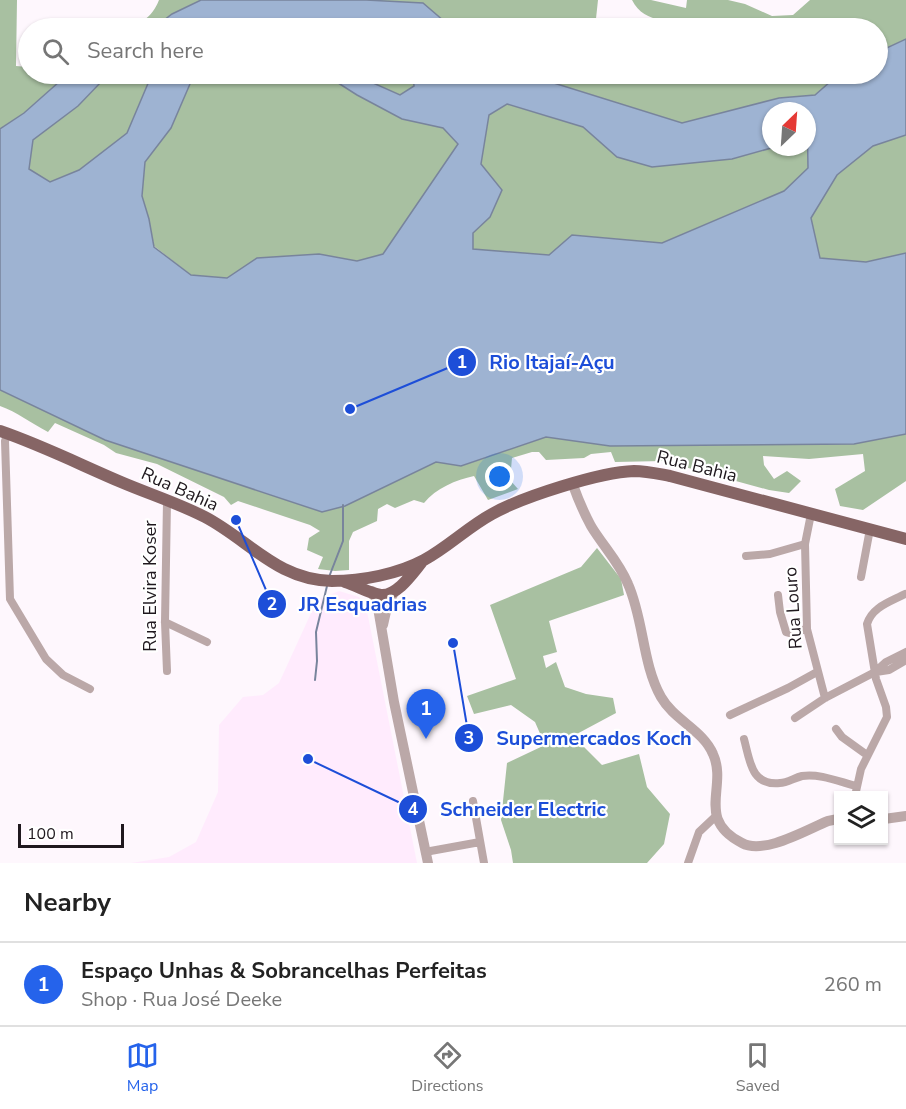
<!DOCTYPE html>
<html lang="en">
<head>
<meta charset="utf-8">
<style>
  body { margin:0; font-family:"Nunito Sans",sans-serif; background:#f2f2f2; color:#222 }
  .controls { position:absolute; right:18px; bottom:18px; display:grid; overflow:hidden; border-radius:0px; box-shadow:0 2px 4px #0004 }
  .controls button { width:54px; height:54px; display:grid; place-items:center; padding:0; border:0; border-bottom:2px solid #e0e0e0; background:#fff; color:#222; font:30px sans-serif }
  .compass { position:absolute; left:762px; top:102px; width:54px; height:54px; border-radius:50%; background:#fff; box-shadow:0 2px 4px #0004; rotate:25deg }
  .scale { position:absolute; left:18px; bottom:15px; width:106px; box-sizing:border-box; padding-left:6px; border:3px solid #1f181e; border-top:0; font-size:16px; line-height:21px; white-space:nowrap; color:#1f181e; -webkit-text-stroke:4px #fff; paint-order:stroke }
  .you { position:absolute; left:500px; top:477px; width:21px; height:21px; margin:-15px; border:4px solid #fff; border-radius:50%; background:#1a73e8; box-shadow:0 0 0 9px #1a73e833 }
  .badge { display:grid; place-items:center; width:39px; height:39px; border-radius:50%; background:#2563eb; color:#fff; font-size:20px; font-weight:700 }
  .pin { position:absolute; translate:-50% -50px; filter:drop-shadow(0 2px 3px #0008) }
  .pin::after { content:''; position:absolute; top:32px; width:21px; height:18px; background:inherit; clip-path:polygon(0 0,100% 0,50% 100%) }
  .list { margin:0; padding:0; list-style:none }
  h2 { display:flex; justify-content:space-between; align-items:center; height:78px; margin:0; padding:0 24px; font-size:26px }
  h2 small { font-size:20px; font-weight:400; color:#767676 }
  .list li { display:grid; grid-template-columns:39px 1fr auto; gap:18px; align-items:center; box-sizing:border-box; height:84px; padding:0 24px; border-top:2px solid #e0e0e0 }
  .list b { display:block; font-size:22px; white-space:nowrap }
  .list p { margin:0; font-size:20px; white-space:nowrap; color:#767676 }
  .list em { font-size:20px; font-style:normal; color:#767676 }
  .icon { flex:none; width:33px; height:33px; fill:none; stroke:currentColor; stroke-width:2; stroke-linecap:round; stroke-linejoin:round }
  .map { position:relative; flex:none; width:906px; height:863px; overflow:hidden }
  .search { position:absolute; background:#fff; box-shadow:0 2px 4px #0004; left:18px; right:18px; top:18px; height:66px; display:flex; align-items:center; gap:15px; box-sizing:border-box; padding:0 21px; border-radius:33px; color:#767676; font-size:22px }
  .sheet { height:162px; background:#fff }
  nav { display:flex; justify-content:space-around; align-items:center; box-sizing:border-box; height:84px; border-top:2px solid #e0e0e0; background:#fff; font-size:16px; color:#767676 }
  nav a { display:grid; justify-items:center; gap:3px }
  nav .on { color:#2563eb }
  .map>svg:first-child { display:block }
</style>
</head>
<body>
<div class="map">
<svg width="906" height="863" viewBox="0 0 906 863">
  <rect width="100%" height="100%" fill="#fef7fd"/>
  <path fill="#ffebfd" d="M339,591L359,597L366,606L417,863H131L169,857L196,842L218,792L219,725L243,697L263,695L279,683L317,600Z"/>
  <path fill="#a8c0a1" d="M0,0H17L16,66L28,67V74H68L24,113L0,129Z
    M159,0H201L172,14L154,28H101L105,22C130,27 148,27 159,0Z
    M366,0H598L595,28H452L443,21Z
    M632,0H651L686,8L687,0H728L745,4L772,16L793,15L810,0H906V39L878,52V28H697C674,18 645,26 632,0Z
    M113,74H152L127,133L79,170L50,182L28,169L32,140L78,106L101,82Z
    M199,74H324L357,95L402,119L443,128L458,144L383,254L357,261L319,254L257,258L228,278L191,275L154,246L149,219L142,196L145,162L171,128L193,77Z
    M353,74H413L415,86L400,95Z
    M525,74H673L683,76L685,74H839L815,95L779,98L682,123Z
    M507,104L583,127L617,157L732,159L775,147H807L808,138V168L784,191L662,243L573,235L549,255L472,249L473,233L490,217L502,190L481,164L489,115Z
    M906,135V253L866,262L820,258L811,218L837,175L873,146Z
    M0,390L105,440L322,512L345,506L436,462L461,466L546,437L610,446L854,444L906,434V481L863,510L840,506L835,489L865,471L863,454L809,459L763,456L764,465L774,479L787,471L801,481L789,493L769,490L663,461L615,462L611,452L591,454L584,458L546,460L539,452H532L512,458L510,480L518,489L488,500L474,476C456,480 436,488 424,503L414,500L395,508L387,504L378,509L377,521L353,532L349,541V570L335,571L318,569L323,557L307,550L309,538L320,531L310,525L238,501L231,505L224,497L157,464L116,453L104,445L55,423L48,432C31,423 17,412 0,406Z
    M597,548L621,579L624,595L549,621L557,652L543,656L546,668L556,662L565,687L586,694L613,698L616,713L573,736L602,765L639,754L647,787L670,814L664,844L647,863H513L511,850L501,820L507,763L545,745L535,722L511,705L474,714L467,696L516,679L490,605L581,567Z"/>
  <path fill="#9eb3d2" stroke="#78849c" stroke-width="1.5" fill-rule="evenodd" d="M201,0H366L423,3L452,28H154L172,14Z
    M906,39V135L873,146L837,175L811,218L820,258L866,262L906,253V434L854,444L610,446L546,437L461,466L436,462L345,506L322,512L105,440L0,390V129L24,113L68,74H113L101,82L78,106L33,140L29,169L50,182L79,170L127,133L152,74H199L193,77L171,128L145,162L142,196L149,219L154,247L191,275L227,278L257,258L319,254L357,261L383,254L458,144L443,128L402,119L357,95L324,74H353L400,95L414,86L413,74H525L682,123L779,98L815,95L839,74H878V52ZM507,104L583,127L617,157L652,167L732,159L775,147H771V111H807L808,168L784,191L662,243L572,235L549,255L473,249V233L490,217L502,190L481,164L489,115Z"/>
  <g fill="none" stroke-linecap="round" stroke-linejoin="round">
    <path stroke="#78849c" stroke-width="2" d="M329,577L343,541V505
      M315,680L317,661L316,632L327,586"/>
    <path stroke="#bba8a8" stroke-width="8" d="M8,433L5,441L10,599L46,659L63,675L90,689
      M167,501L165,622L167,671
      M811,514L805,544L807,629L825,698
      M746,556L770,554L805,544
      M861,577L870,529
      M778,595L780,612L786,632L790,633L807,629
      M165,622L207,642
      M876,672L889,670L906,660
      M730,715L788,688L817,672
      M795,718L825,698L875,672L886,662L906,652
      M836,729L842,737L867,755
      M744,739C750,761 751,786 780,783C787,783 794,778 802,776C819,773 840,782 856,786
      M855,796L861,769L887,717L886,707L876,679L867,624C872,607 890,602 905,594
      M473,801L484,863
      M425,852L480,842
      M688,863L699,832L716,816"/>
    <path stroke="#bba8a8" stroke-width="10" d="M573,485C578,499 584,513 591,526C603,546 619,562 628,584C644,620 642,663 661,697C674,720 703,730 713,754C728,787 695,819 742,843C764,855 806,830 828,821L838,819
      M372,591L378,608L394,702L428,863
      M383,625L387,607L395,590
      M884,819L906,816"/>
    <path stroke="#866565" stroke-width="12" d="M0,431C41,445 81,465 121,482C149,494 178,503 205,517C249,540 277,580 332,581C362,581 398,574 424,560C448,547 468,527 492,514C522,497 600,472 634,471C647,471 659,474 670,476L906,539
      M345,582C356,585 370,594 381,595C397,596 412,574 421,563"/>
  </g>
  <g text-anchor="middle" stroke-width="4.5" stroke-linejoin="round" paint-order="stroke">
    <g font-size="18" fill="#1f181e" stroke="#fff">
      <text transform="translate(697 466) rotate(14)" y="6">Rua Bahia</text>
      <text transform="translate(180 489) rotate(24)" y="6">Rua Bahia</text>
      <text transform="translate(150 586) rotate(-90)" y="6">Rua Elvira Koser</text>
      <text transform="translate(793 608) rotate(-94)" y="6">Rua Louro</text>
    </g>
  </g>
  <path fill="none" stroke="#1d4ed8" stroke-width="2" d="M350 409L462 362M236 520L272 604M453 643L469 738M308 759L413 809"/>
  <g fill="#1d4ed8" stroke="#fff" stroke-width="2">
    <circle cx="350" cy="409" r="6"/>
    <circle cx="236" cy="520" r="6"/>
    <circle cx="453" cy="643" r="6"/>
    <circle cx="308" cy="759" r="6"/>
    <circle cx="462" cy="362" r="15"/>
    <circle cx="272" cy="604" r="15"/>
    <circle cx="469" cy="738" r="15"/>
    <circle cx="413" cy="809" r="15"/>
  </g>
  <g font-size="18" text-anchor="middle" font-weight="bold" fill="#fff">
    <text x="462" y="368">1</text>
    <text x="272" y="610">2</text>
    <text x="469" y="744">3</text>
    <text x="413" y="815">4</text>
  </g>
  <g font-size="20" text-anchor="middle" font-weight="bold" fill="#1d4ed8" stroke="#fff" stroke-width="4.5" stroke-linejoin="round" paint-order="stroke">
    <text x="552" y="369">Rio Itajaí-Açu</text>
    <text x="363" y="611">JR Esquadrias</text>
    <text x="594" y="745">Supermercados Koch</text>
    <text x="523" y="816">Schneider Electric</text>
  </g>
</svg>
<div class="controls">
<button><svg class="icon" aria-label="layers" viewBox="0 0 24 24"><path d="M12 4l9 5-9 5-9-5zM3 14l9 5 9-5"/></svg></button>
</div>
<svg class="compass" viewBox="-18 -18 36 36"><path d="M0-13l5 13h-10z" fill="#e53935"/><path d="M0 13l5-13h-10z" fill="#767676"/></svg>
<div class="scale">100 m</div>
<div class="you"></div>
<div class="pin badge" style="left:426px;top:739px">1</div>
<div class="search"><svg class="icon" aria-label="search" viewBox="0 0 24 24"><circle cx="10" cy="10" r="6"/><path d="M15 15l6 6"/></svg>Search here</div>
</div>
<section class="sheet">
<h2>Nearby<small></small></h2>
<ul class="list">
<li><span class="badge">1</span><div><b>Espaço Unhas &amp; Sobrancelhas Perfeitas</b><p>Shop · Rua José Deeke</p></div><em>260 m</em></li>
</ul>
</section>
<nav>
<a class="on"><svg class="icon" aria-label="map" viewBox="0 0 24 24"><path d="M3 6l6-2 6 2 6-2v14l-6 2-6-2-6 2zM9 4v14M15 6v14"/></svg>Map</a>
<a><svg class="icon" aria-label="directions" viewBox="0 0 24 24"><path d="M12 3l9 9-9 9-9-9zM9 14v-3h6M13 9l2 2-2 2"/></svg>Directions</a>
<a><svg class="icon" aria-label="saved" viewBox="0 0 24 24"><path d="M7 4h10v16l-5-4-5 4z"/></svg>Saved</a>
</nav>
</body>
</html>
